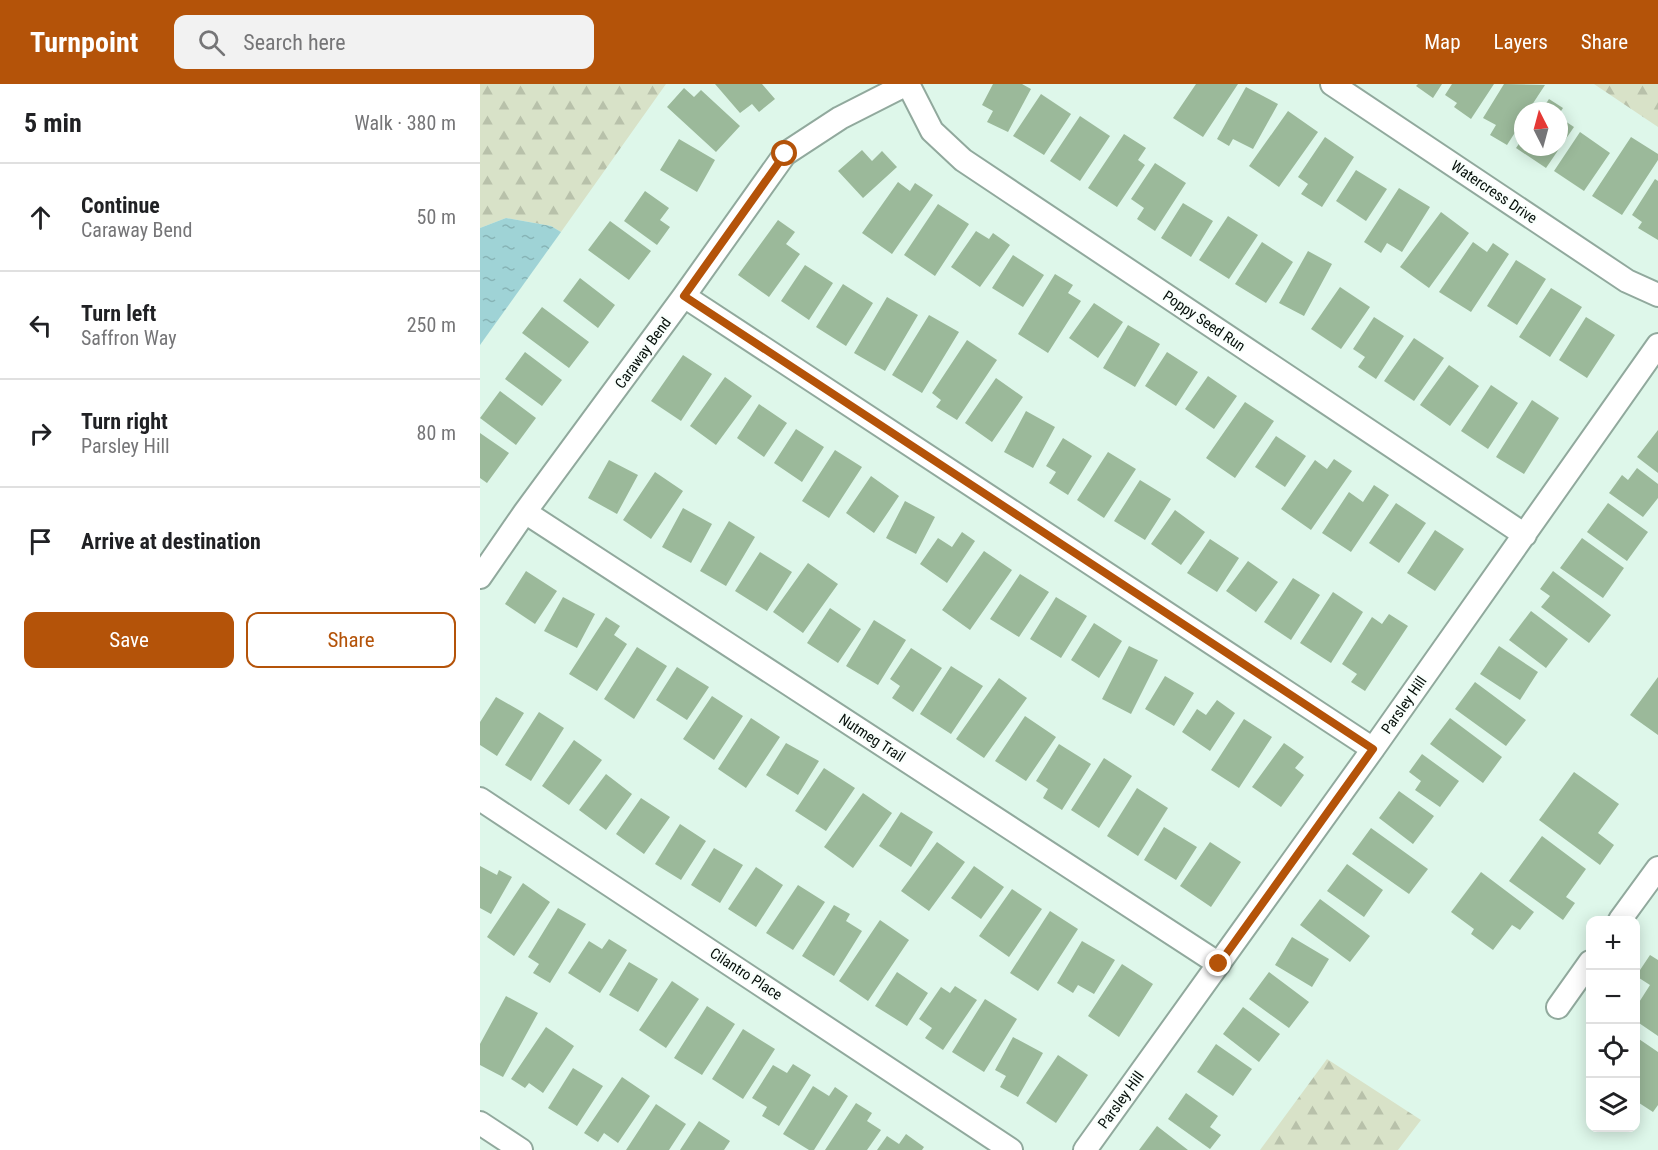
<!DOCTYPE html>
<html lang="en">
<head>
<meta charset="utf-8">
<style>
  body { margin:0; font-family:"Roboto Condensed",sans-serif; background:#f2f2f2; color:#202124 }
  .controls { position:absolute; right:18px; bottom:18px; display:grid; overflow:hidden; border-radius:12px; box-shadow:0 3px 15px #0003 }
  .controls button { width:54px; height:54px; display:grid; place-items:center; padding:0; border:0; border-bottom:2px solid #e0e0e0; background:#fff; color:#202124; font:30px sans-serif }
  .compass { position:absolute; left:1034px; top:18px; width:54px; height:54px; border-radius:50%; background:#fff; box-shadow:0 3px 15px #0003; rotate:354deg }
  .stop { position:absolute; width:18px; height:18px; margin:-14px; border:4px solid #b45309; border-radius:50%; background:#fff }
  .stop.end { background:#b45309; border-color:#fff; box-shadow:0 2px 6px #0008 }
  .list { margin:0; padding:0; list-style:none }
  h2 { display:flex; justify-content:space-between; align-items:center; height:78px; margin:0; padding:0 24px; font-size:26px }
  h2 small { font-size:20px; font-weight:400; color:#757577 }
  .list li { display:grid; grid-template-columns:39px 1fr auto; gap:18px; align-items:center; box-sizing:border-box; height:108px; padding:0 24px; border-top:2px solid #e0e0e0 }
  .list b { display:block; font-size:22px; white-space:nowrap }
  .list p { margin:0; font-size:20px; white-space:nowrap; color:#757577 }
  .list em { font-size:20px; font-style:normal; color:#757577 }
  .actions { display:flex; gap:12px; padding:18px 24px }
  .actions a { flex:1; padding:14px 0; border:2px solid #b45309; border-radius:12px; text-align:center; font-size:21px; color:#b45309 }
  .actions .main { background:#b45309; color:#fff }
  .icon { flex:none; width:33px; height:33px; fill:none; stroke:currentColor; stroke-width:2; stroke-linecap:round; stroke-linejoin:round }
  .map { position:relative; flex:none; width:1178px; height:1066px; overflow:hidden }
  header { display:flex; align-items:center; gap:36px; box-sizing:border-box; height:84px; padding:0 30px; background:#b45309; color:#fff }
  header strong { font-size:28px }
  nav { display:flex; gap:33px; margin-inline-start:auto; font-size:21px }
  .search { width:420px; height:54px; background:#f2f2f2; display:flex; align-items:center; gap:15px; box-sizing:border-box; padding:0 21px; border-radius:12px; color:#757577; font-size:22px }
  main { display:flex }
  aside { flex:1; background:#fff }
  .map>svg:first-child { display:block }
</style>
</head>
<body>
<header>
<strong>Turnpoint</strong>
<div class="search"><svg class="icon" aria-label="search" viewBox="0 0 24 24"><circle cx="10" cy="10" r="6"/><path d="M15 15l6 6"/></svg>Search here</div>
<nav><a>Map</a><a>Layers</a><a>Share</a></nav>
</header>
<main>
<aside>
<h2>5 min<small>Walk · 380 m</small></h2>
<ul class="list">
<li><svg class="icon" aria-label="ahead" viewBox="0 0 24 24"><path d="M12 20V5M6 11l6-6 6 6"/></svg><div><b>Continue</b><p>Caraway Bend</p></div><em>50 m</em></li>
<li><svg class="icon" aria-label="left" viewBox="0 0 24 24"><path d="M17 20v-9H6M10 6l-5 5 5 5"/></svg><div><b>Turn left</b><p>Saffron Way</p></div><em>250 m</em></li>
<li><svg class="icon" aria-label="right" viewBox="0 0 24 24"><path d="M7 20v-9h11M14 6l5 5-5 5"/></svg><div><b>Turn right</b><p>Parsley Hill</p></div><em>80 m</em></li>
<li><svg class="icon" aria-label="arrive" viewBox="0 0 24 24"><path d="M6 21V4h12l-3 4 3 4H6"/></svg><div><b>Arrive at destination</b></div></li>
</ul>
<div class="actions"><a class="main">Save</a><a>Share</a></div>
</aside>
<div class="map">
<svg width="1178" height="1066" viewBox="0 0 1178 1066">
  <defs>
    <pattern id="forest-firs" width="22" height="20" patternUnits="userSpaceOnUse" patternTransform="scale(1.5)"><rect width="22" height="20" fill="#d8e2c8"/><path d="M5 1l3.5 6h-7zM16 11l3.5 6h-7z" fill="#b8c1aa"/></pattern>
    <pattern id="water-ripples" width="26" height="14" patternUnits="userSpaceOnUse" patternTransform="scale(1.5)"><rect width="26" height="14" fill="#9fd3d6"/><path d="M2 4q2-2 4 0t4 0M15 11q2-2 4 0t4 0" fill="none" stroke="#87b4b6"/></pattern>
  </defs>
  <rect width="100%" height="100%" fill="#def7ea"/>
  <path fill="url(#forest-firs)" d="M0,0H186L81,148L71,142L26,134L0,144Z
    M1114,0H1178V43Z
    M847,975L941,1036L918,1066H780Z"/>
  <path fill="url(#water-ripples)" d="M26,134L71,142L81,148L0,261V144Z"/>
  <path fill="#9bb99a" d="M235,0H282L295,15L279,28L272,20L260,29Z
    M513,0H542L551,5L528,48L507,38L513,27L502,21Z
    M716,0H758L723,53L693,34Z
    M938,0H962L953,14L936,2Z
    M972,0H1014L991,35L974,23L977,19L965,11Z
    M1024,0L1065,1L1048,27H1043V36L1027,61L1010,51L1016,41L1003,34Z
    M766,3L798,20L773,65L753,55L749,62L737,55Z
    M204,4L214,13L221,6L260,42L236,68L187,23Z
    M561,10L591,30L564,71L533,52Z
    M1069,15L1083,24L1079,30V27H1061Z
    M808,27L838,48L799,103L769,82Z
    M600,32L630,52L600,97L570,77Z
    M1079,33L1094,43L1066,84L1036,64L1043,54V63H1079Z
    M1100,48L1130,69L1104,107L1074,87Z
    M644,50L666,64L658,76L665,81L637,123L608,104Z
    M845,53L874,73L842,123L821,110L828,100L818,93Z
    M1151,53L1178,70V76L1142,131L1112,112Z
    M199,55L235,76L217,108L180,86Z
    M382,66L392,77L402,67L417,83L383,114L358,87Z
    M675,79L706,99L675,147L657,135L664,124L651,115Z
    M876,86L907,105L886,137L856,117Z
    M1175,95L1178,97V156L1158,144L1162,138L1152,131Z
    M418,98L430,107L435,99L453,111L412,170L382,149Z
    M919,104L950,123L922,168L907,159L901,169L884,158Z
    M165,107L189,124L180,136L190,143L177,161L144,137Z
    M703,119L733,137L711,173L681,154Z
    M458,120L489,140L455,192L424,171Z
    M961,128L989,149L949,204L920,183Z
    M748,132L778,151L749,195L719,176Z
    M298,136L315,148L306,160L320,170L289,213L258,191Z
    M130,137L171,167L149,196L108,166Z
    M496,147L509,155L513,149L530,161L500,203L471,183Z
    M782,158L813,178L786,219L755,200Z
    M993,158L1007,168L1013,159L1029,170L991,228L959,208Z
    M828,167L852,180L824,232L799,219Z
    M533,171L564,191L543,223L512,204Z
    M1036,176L1066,195L1037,241L1007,222Z
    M325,181L353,199L329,236L301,217Z
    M575,190L593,201L588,209L601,217L568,269L538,250Z
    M100,194L135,221L118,244L83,217Z
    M363,200L393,219L366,262L336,243Z
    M860,203L890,223L861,265L831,245Z
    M1071,204L1102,223L1070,273L1039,253Z
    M407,213L438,231L405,287L374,269Z
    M614,219L643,238L618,274L589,254Z
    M62,223L109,258L89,284L42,249Z
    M449,231L479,248L442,309L412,291Z
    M894,233L924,252L896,295L878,283L885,273L873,265Z
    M1106,233L1135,251L1107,294L1079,276Z
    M648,241L680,260L655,303L623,284Z
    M934,254L964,274L934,317L904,297Z
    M487,256L517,276L477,336L456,323L461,316L452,309Z
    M45,268L82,296L62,322L25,295Z
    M687,268L718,288L696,322L665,302Z
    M203,271L232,290L201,337L171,317Z
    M969,281L999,302L970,342L940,321Z
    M728,292L757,312L734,345L705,325Z
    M245,293L272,312L236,361L210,342Z
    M516,294L543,313L512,358L485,339Z
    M1011,301L1038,319L1008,365L981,347Z
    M20,307L56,334L36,361L0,334Z
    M1052,316L1079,334L1044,390L1016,373Z
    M765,318L794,337L755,394L726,374Z
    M279,320L307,339L284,373L257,354Z
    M546,327L575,343L553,384L524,368Z
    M316,345L344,363L322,398L294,379Z
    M1178,346V389L1157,373Z
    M0,349L29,369L7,399L0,394Z
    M796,352L826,372L805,403L775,383Z
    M583,354L612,372L588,411L569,399L576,388L566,382Z
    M355,366L382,383L349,434L322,417Z
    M628,368L656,385L624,434L597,416Z
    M854,375L872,387L831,446L801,425L835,376L847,385Z
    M129,376L158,391L137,430L108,414Z
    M1157,384L1178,400V414L1163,433L1129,409L1142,391L1148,396Z
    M175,388L203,407L171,455L143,436Z
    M391,392L419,412L394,449L366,429Z
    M660,396L691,415L665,456L634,437Z
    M894,401L909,411L871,468L842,449L869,408L883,418Z
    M425,417L455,433L436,470L406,454Z
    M916,419L946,439L919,479L889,459Z
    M1128,419L1168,448L1147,477L1107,448Z
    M203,424L232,440L211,479L182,463Z
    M695,426L725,448L701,481L671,460Z
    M249,437L275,453L246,502L220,487Z
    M955,446L984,465L955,507L927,489Z
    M482,448L495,457L467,499L440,480L458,454L472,463Z
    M1102,454L1144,484L1123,514L1080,484Z
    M730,455L759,474L737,508L707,489Z
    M504,467L532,486L490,546L462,526Z
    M280,468L312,488L287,527L255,507Z
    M768,477L798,498L776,528L746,507Z
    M328,479L358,500L323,549L293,528Z
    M46,487L77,507L55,540L25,520Z
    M1073,487L1131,531L1109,559L1061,523L1070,512L1060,505Z
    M540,490L569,508L539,553L510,535Z
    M813,494L840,511L811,556L784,538Z
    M853,508L883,528L851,579L820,559Z
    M83,513L115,530L97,564L64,547Z
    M576,513L607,532L581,574L550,555Z
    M350,524L381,545L358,579L327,559Z
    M1051,527L1088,555L1066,584L1029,556Z
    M909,530L928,542L885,607L871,598L877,590L862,580L892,533L902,540Z
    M126,533L140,542L134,551L147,560L117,607L89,590Z
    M394,536L426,556L398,601L366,582Z
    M614,539L642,557L619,594L591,576Z
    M649,562L678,576L651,630L622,615Z
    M1019,562L1058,588L1040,616L1000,590Z
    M157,563L187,582L154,635L124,615Z
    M431,564L462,584L433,628L412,614L420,602L410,595Z
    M471,582L503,602L471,650L440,630Z
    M197,583L229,603L207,636L176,616Z
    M685,592L714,609L694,642L665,625Z
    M1178,593V651L1150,631Z
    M519,594L547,614L504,674L476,655Z
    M995,598L1046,636L1026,662L975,625Z
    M232,612L263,632L234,676L203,655Z
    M16,613L44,629L17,672L0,661V638Z
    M737,616L755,629L730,667L702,648L717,625L726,631Z
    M59,628L84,644L51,697L25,681Z
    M545,632L576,653L546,697L515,677Z
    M271,634L300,653L266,704L238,685Z
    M970,634L1022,673L1003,699L950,660Z
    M764,635L792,653L759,704L731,686Z
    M94,656L122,676L89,721L62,702Z
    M306,659L339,677L318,711L286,691Z
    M804,659L824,673L815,684L824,691L801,723L772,703Z
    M579,660L611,680L582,726L563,714L568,705L556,697Z
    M942,670L979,697L960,723L935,706L941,697L929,688Z
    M624,674L652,692L619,744L591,726Z
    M344,684L375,704L346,747L315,727Z
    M1094,688L1139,720L1118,749L1134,761L1120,781L1059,736Z
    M126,690L152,710L126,746L99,726Z
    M657,704L688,724L658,772L627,752Z
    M919,707L954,732L933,760L899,734Z
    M383,709L412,729L373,784L344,763Z
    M161,714L190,733L164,770L136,750Z
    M421,728L453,748L431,783L399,762Z
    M200,740L226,757L201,796L175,780Z
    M684,743L717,763L696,796L664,776Z
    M891,744L948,785L929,810L872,770Z
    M1062,752L1106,785L1086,813L1095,819L1083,836L1029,797Z
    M457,758L485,778L449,827L421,807Z
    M730,758L761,778L731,823L700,802Z
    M234,764L263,781L240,819L211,801Z
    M867,780L903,806L884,833L847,807Z
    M0,782L17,791L19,786L32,793L11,830L0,824Z
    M494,782L524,803L501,835L471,814Z
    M276,783L303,801L276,843L248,825Z
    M1001,788L1054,828L1040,846L1032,841L1013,866L991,850L994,845L971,828Z
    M43,799L70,818L34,872L7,853Z
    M318,801L345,818L313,866L286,849Z
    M532,805L562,825L529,873L499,852Z
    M840,815L890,852L870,878L820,841Z
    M354,821L370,830L366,837L382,847L354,892L322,872Z
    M78,824L106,840L70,899L53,889L59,880L48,873Z
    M570,827L598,845L558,907L530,889Z
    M400,836L429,856L388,917L359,897Z
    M812,853L849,875L832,903L795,881Z
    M129,855L147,866L120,909L88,889L109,857L122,865Z
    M602,857L635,876L614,910L598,901L593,909L577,899Z
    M1170,871L1178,876V952L1156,937V923L1170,901L1156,892Z
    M149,878L178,895L158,928L129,911Z
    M642,880L673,900L639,953L608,932Z
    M417,888L448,909L427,942L395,922Z
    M789,888L829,918L809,944L769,915Z
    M192,897L219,915L186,964L159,946Z
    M475,902L497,916L463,966L445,954L452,944L439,935L461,903L470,909Z
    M26,912L58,929L23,993L0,981V960Z
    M505,915L537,935L504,988L472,968Z
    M227,922L255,940L222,991L194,974Z
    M763,923L800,950L779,978L743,950Z
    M66,943L94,962L63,1009L49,999L45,1004L31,995Z
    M263,945L295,965L263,1015L232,995Z
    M533,953L563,969L538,1013L520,1003L526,992L515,986Z
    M1156,953L1178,968V1021L1173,1028L1156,1017Z
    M736,960L772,985L753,1012L717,988Z
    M578,971L608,991L576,1039L546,1019Z
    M313,980L331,991L299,1042L282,1032L287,1023L272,1014L293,981L307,989Z
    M93,984L123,1002L97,1042L68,1024Z
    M142,993L170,1012L138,1059L124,1049L118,1058L104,1049Z
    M333,1002L349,1012L355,1003L368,1012L334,1066H329L303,1050Z
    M706,1009L738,1032L730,1043L741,1051L730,1065L688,1035Z
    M376,1019L392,1029L387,1037L401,1046L387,1066H345Z
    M176,1020L206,1040L189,1066H146Z
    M219,1037L250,1057L244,1066H200Z
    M677,1042L708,1066H659Z
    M426,1050L444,1063L442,1066H397L407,1052L419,1060Z"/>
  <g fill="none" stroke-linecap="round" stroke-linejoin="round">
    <g stroke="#91a99d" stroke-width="26">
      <path id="street" d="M428,0L452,47L483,76L1045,451
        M852,0L1147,197L1178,211
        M204,212L893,665
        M45,428L739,880
        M0,493L45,428L204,212L305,70L360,34L427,0
        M0,715L531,1066
        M1140,836L1178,784
        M1078,923L1110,878
        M0,1039L41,1066
        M605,1066L893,665L1178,261"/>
    </g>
    <use href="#street" stroke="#fff" stroke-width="22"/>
  </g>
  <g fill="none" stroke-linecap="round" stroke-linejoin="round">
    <path stroke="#b45309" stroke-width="8" d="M305,70L204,212L893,665L739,880"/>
  </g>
  <g text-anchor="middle" stroke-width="4.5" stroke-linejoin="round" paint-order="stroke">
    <g font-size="15" fill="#07100b" stroke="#f9fffc">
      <text transform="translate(1014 108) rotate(34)" y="5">Watercress Drive</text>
      <text transform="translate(724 237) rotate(34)" y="5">Poppy Seed Run</text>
      <text transform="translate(163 269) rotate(-54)" y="5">Caraway Bend</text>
      <text transform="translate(924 621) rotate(-55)" y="5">Parsley Hill</text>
      <text transform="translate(392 654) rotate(33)" y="5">Nutmeg Trail</text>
      <text transform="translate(266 890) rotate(33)" y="5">Cilantro Place</text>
      <text transform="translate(641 1016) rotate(-54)" y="5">Parsley Hill</text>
    </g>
  </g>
</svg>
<div class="controls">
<button>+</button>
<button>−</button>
<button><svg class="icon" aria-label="locate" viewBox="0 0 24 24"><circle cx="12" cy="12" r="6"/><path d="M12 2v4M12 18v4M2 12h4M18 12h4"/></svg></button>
<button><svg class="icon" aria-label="layers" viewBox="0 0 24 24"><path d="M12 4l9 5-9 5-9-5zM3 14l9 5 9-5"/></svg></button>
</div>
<svg class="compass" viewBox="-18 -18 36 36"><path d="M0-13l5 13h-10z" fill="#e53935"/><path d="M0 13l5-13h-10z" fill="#757577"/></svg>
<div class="stop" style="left:305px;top:70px"></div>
<div class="stop end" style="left:739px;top:880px"></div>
</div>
</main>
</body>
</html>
